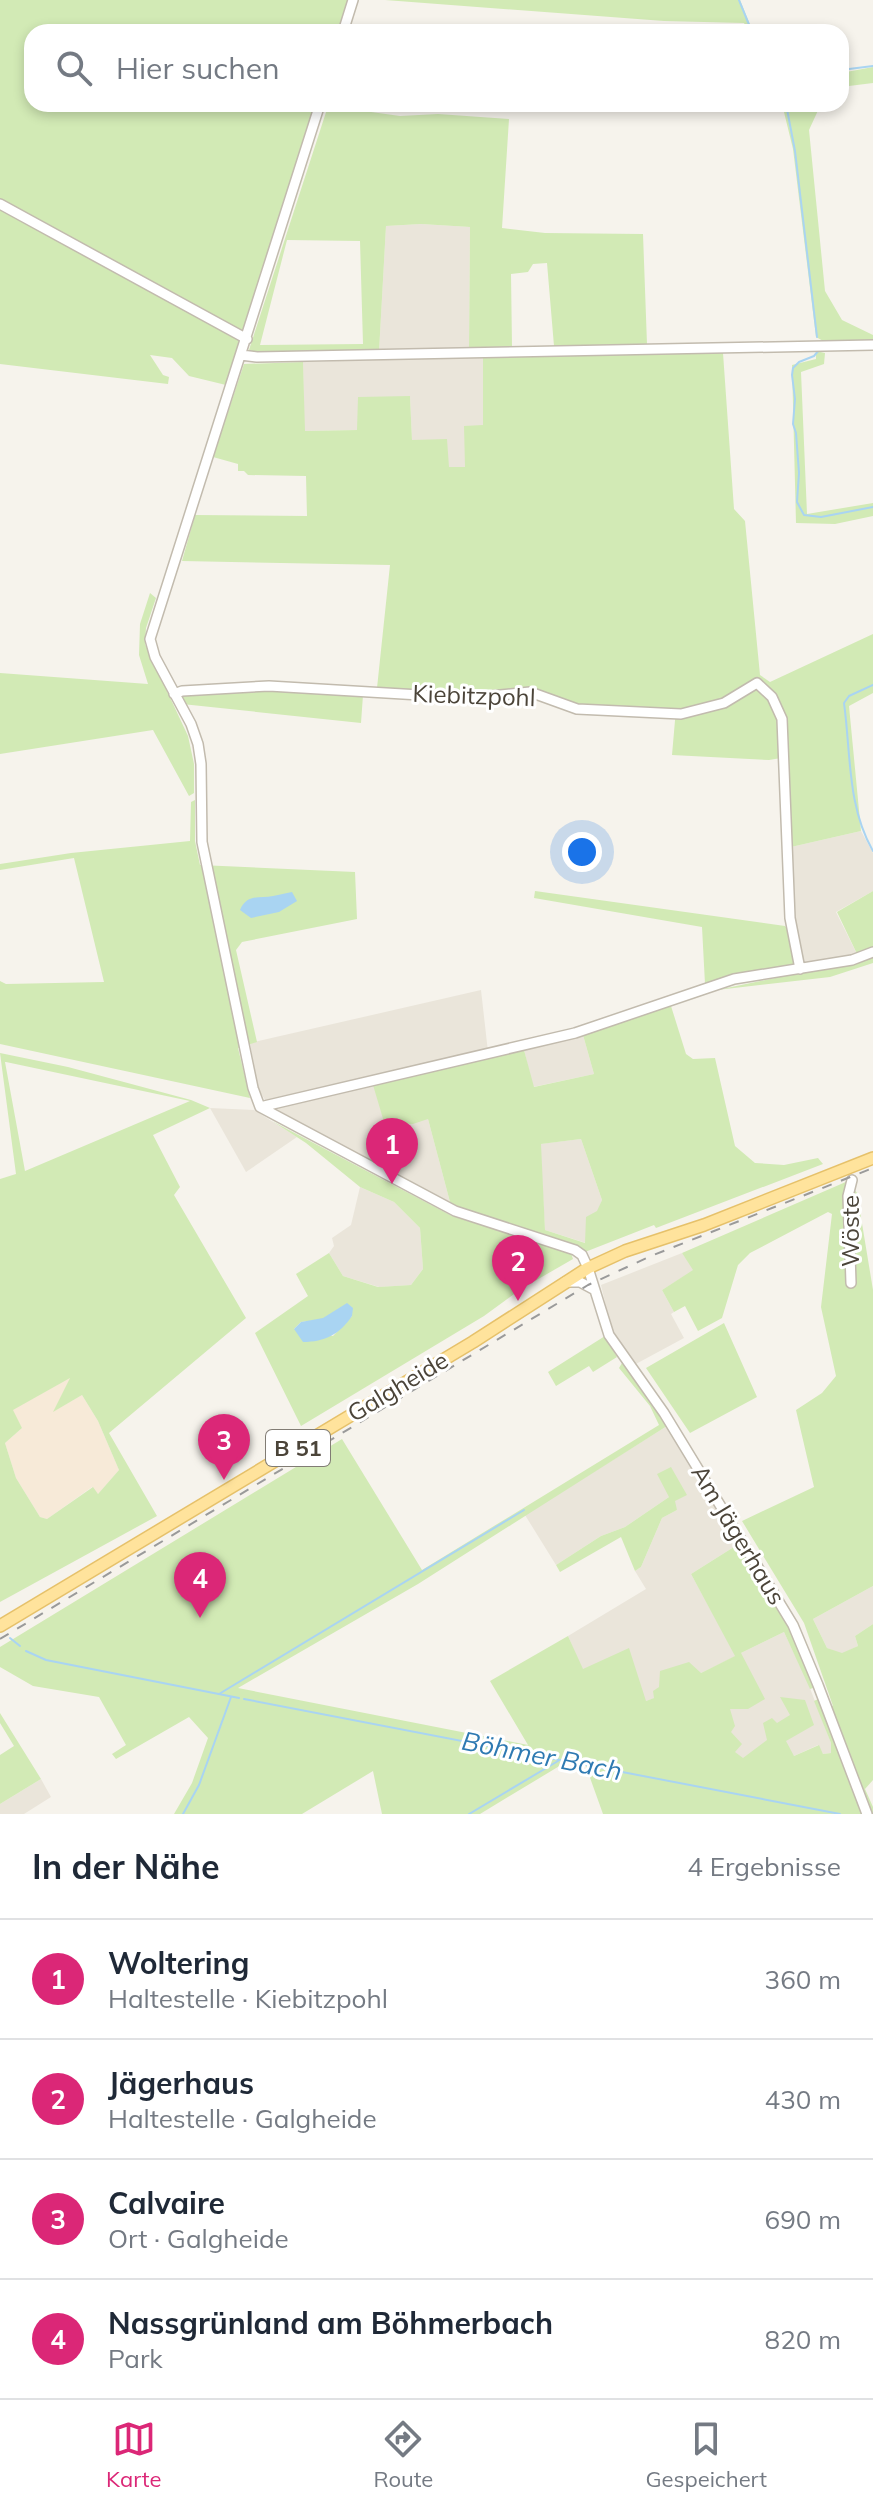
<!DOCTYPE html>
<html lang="de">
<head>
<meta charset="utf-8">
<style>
  body { margin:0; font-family:Mulish,sans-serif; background:#f2f2f3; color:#1f2937 }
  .you { position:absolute; left:582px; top:852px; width:28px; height:28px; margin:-20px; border:6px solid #fff; border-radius:50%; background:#1a73e8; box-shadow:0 0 0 12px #1a73e833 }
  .badge { display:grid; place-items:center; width:52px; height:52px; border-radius:50%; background:#db2777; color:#fff; font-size:26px; font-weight:700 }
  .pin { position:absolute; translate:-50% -66px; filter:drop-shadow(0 2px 4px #0008) }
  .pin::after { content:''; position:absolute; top:42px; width:28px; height:24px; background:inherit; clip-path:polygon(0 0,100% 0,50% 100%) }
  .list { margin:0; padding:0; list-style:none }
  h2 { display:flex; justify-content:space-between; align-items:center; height:104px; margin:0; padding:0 32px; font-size:34px }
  h2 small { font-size:26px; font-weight:400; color:#747a83 }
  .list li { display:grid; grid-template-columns:52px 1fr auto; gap:24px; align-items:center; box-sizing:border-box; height:120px; padding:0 32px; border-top:2px solid #e0e1e3 }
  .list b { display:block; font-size:30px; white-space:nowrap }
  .list p { margin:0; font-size:26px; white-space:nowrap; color:#747a83 }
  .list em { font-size:26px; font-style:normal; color:#747a83 }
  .icon { flex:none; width:44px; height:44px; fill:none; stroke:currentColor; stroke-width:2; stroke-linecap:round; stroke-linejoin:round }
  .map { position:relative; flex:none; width:873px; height:1814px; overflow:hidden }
  .search { position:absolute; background:#fff; box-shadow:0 4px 12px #0003; left:24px; right:24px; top:24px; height:88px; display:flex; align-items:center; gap:20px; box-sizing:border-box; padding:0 28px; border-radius:24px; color:#747a83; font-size:30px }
  .sheet { height:584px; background:#fff }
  nav { display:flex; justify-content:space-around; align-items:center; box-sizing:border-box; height:112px; border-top:2px solid #e0e1e3; background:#fff; font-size:22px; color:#747a83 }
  nav a { display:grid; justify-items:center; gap:4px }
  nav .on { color:#db2777 }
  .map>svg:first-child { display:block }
</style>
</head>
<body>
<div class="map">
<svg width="873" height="1814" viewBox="0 0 873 1814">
  <rect width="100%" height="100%" fill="#f6f3ec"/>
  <path fill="#eae5da" d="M421,224L470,227L469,348L379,352L386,226Z
    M483,357V425L465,467H449L412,440L410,396L357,430L304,431L303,362Z
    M861,831L873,853V891L836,912L858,956L806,967L801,963L793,917L791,847Z
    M481,990L488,1052L372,1081L428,1119L450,1202L275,1115L258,1089L250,1043Z
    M583,1035L594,1074L533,1087L524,1050Z
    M210,1108L254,1110L297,1137L246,1172Z
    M581,1139L602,1200L586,1243L545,1230L540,1144Z
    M360,1187L394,1202L420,1228L423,1269L411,1285L379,1287L343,1276L329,1253L334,1246L332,1238L351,1225Z
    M682,1253L694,1270L662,1290L674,1312L671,1314L684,1338L634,1365L613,1336L601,1285Z
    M667,1426L737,1545L691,1574L736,1656L701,1673L659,1687L655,1698L646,1701L582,1669L568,1636L646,1589L635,1571L641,1567L662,1518L677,1510L669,1497L625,1527L601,1536L556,1565L525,1515Z
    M873,1586V1624L855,1636L858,1646L842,1654L827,1648L813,1619Z
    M784,1632L808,1683L831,1743L832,1753L823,1754L818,1745L794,1756L791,1754L733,1789L724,1718L741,1653Z
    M41,1779L51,1797L24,1814H0V1804Z"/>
  <path fill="#f7ead8" d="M71,1377L54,1411L82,1395L98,1421L119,1470L98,1494L92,1487L47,1519L40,1517L16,1478L5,1443L22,1428L12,1410Z"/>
  <path fill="#d2eab5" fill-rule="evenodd" d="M0,0H349L339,32H32V104H316L226,385L189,376L172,358L150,355L163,375L169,377L168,384L0,364Z
    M385,0H740L753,32H749L744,23L664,21Z
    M873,67V83L841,87V73Z
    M782,104H821L809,130L825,291L842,320L873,335V340L825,342L816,337L793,149Z
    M328,106L400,116L438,114L509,119L502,228L545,233L643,234L647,344L554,346L547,263L533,264L528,272L511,274L512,347L469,348L470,227L421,224L386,226L379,352L248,353ZM287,240L360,241L363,344L260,345Z
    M816,351L825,353L824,364L801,372L807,514L873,503V516L835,524L796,523L792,365L816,359Z
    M723,353L734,509L745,521L760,675L770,682L873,634V693L849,706L861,831L791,847L787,757L769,760L672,755L676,709L579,704L532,688L471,692L377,688L390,565L182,561L195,515L307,516L306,476L248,475L244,471H238V464L213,457L244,364L303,362L305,431L357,430L358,397L410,396L412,440L447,439L449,467H465L464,426L483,425V357Z
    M150,593L156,598L146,628L145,644L188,736L194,764V793L189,796L153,730L0,754V673L148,684L139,655L140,624Z
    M273,690L363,695L361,723L182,704L183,695Z
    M195,800V841L200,865L355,872L357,919L242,942L236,950L257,1042L238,1048L250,1098L0,1044V981L6,984L104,982L74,858L0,870V864L71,853L190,841L191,802Z
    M535,891L785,926L791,934L796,962L792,967L754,972L705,984L702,927L534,898Z
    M873,891V950L858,956L837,912Z
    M873,955V963L830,977L717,990L828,967Z
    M671,1006L686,1054L693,1059L715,1058L735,1146L755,1163L784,1165L818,1158L823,1164L656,1228L654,1225L585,1252L579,1247L458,1208L450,1202L428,1119L413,1124L384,1122L373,1085L524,1050L534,1087L594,1074L583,1035ZM581,1139L602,1200L597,1211L586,1217L585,1243L545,1230L541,1144Z
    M0,1053L68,1067L191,1100L210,1108L153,1135L180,1187L174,1195L246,1318L109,1433L157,1516L0,1602V1179L16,1174ZM5,1062H6L190,1101L25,1171ZM70,1378L53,1412L82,1395L98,1421L119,1470L98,1494L93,1487L47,1519L40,1517L16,1478L5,1443L22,1428L13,1410Z
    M272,1121L452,1216L571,1253L573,1259L521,1289L484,1316L301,1426L255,1333L308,1296L296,1274L329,1253L343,1276L378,1287L411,1285L423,1269L420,1228L394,1202L360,1187L306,1143ZM352,1316L333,1336L294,1329L301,1322Z
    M848,1181L857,1193L873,1290V1586L813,1619L827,1648L842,1653L858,1646L855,1636L873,1624V1780L865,1789L873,1807V1814H870L827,1703L833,1706L804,1623L742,1521L814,1487L796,1410L822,1393L836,1376L821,1307L832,1214L828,1212L750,1253L738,1265L722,1318L698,1331L685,1306L674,1312L662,1290L693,1270L682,1253Z
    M724,1323L757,1397L690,1433L646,1368Z
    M605,1336L617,1357L593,1372L589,1366L556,1386L548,1372Z
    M622,1363L651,1399L667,1426L418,1584L238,1688L528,1745L490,1681L568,1636L583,1669L629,1648L646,1701L654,1698L653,1691L659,1687L660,1671L689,1662L701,1673L735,1656L691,1574L737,1545L792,1629L816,1687L810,1689L784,1632L741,1653L765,1699L748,1709H730L735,1726L731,1732L742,1744L735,1752L743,1758L767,1740L763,1723L772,1718L777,1723L790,1715L780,1697L805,1700L814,1725L786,1741L794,1756L819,1745L823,1754L831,1753V1743L814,1701L820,1698L863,1814H603L584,1761L571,1759L480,1814H382L373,1771L302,1814H174L192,1783L208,1738L189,1717L116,1759L112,1754L126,1745L99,1697L33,1686L0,1667V1647L342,1439L422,1570L659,1425L650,1406L619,1368Z
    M671,1467L687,1495L675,1501L677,1510L662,1518L641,1567L635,1571L621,1537L560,1572L556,1565L601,1536L625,1527L669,1497L657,1474Z
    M0,1713L41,1779L0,1804V1755L14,1746L0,1723Z"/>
  <path fill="#a9d4f2" d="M292,892L297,901L279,912L251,918L240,910C247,893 260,899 273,896C280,895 285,893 292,892Z
    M347,1303L353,1308L352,1316C340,1334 325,1342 303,1342L294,1329L301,1322L323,1318Z"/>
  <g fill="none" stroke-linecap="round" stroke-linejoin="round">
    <path stroke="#a9d4f2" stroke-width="2" d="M739,0L752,32
      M841,70L873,66
      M786,104L795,151L817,337
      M819,350L814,356L799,362L793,368L792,375L795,399L793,424L796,433L799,473L797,502L804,515L821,517L873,507
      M873,685L849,696L844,703C851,754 847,806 873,851
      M10,1638L20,1646
      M26,1651L46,1660L239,1698
      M219,1694L524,1510
      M244,1699L840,1814
      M183,1814L199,1785L231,1697
      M469,1814L558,1761"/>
    <g stroke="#c2bbae" stroke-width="12">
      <path id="minor" d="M343,32L353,0
        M320,104L150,639L155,657L191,724L198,744L201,764L202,842L253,1088L260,1107L455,1211L575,1250L582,1255L588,1268L609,1335L664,1413L793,1625L818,1685L867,1814
        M0,204L247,339
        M241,355L257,357L873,345
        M174,694L182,691L269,686L470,698L530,692L577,709L681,714L724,703L757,683L772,697L782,719L790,918L800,969
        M260,1107L575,1033L734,979L852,960L873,952
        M565,1282H580L595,1290
        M851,1283L848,1196L852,1180"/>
    </g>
    <g stroke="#e6c16a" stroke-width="14">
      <path id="major" d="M0,1626L473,1342L588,1268L625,1251L704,1225L873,1158"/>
    </g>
    <use href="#minor" stroke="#fff" stroke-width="9"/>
    <use href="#major" stroke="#ffe39c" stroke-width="11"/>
    <path stroke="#9a9a9a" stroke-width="2" stroke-dasharray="10 10" stroke-linecap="butt" d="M0,1639L588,1285L651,1256L873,1168"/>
  </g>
  <g text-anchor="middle" stroke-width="6" stroke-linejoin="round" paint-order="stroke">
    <rect fill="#fff" stroke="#817c74" stroke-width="2" x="266" y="1430" width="64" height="36" rx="6"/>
    <g font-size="22" font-weight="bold" fill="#4b4439">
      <text x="298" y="1456">B 51</text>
    </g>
    <g font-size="24" fill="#4b4439" stroke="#fff">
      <text transform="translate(474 696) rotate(2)" y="8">Kiebitzpohl</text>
      <text transform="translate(851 1231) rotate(-90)" y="8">Wöste</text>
      <text transform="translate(398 1387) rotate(-31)" y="8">Galgheide</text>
      <text transform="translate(738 1535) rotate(59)" y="8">Am Jägerhaus</text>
    </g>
    <g font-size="26" font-style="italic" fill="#2e7ab2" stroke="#fff">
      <text transform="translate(542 1756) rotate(11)" y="9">Böhmer Bach</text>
    </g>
  </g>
</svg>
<div class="you"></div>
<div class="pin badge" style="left:392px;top:1184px">1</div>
<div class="pin badge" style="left:518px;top:1301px">2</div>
<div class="pin badge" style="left:224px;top:1480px">3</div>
<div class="pin badge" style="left:200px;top:1618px">4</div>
<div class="search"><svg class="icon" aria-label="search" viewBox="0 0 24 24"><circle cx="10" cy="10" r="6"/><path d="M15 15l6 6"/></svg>Hier suchen</div>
</div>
<section class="sheet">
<h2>In der Nähe<small>4 Ergebnisse</small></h2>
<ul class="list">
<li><span class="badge">1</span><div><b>Woltering</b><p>Haltestelle · Kiebitzpohl</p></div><em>360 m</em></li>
<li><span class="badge">2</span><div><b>Jägerhaus</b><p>Haltestelle · Galgheide</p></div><em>430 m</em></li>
<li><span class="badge">3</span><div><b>Calvaire</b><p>Ort · Galgheide</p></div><em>690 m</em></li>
<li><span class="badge">4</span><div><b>Nassgrünland am Böhmerbach</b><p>Park</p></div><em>820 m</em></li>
</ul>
</section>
<nav>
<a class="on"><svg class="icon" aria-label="map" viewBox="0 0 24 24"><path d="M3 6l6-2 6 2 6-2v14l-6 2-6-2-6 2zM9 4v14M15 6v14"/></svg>Karte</a>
<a><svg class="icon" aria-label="directions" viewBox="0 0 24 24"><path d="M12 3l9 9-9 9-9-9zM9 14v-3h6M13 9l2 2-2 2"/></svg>Route</a>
<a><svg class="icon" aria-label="saved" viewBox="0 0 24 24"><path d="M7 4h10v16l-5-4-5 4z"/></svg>Gespeichert</a>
</nav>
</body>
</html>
